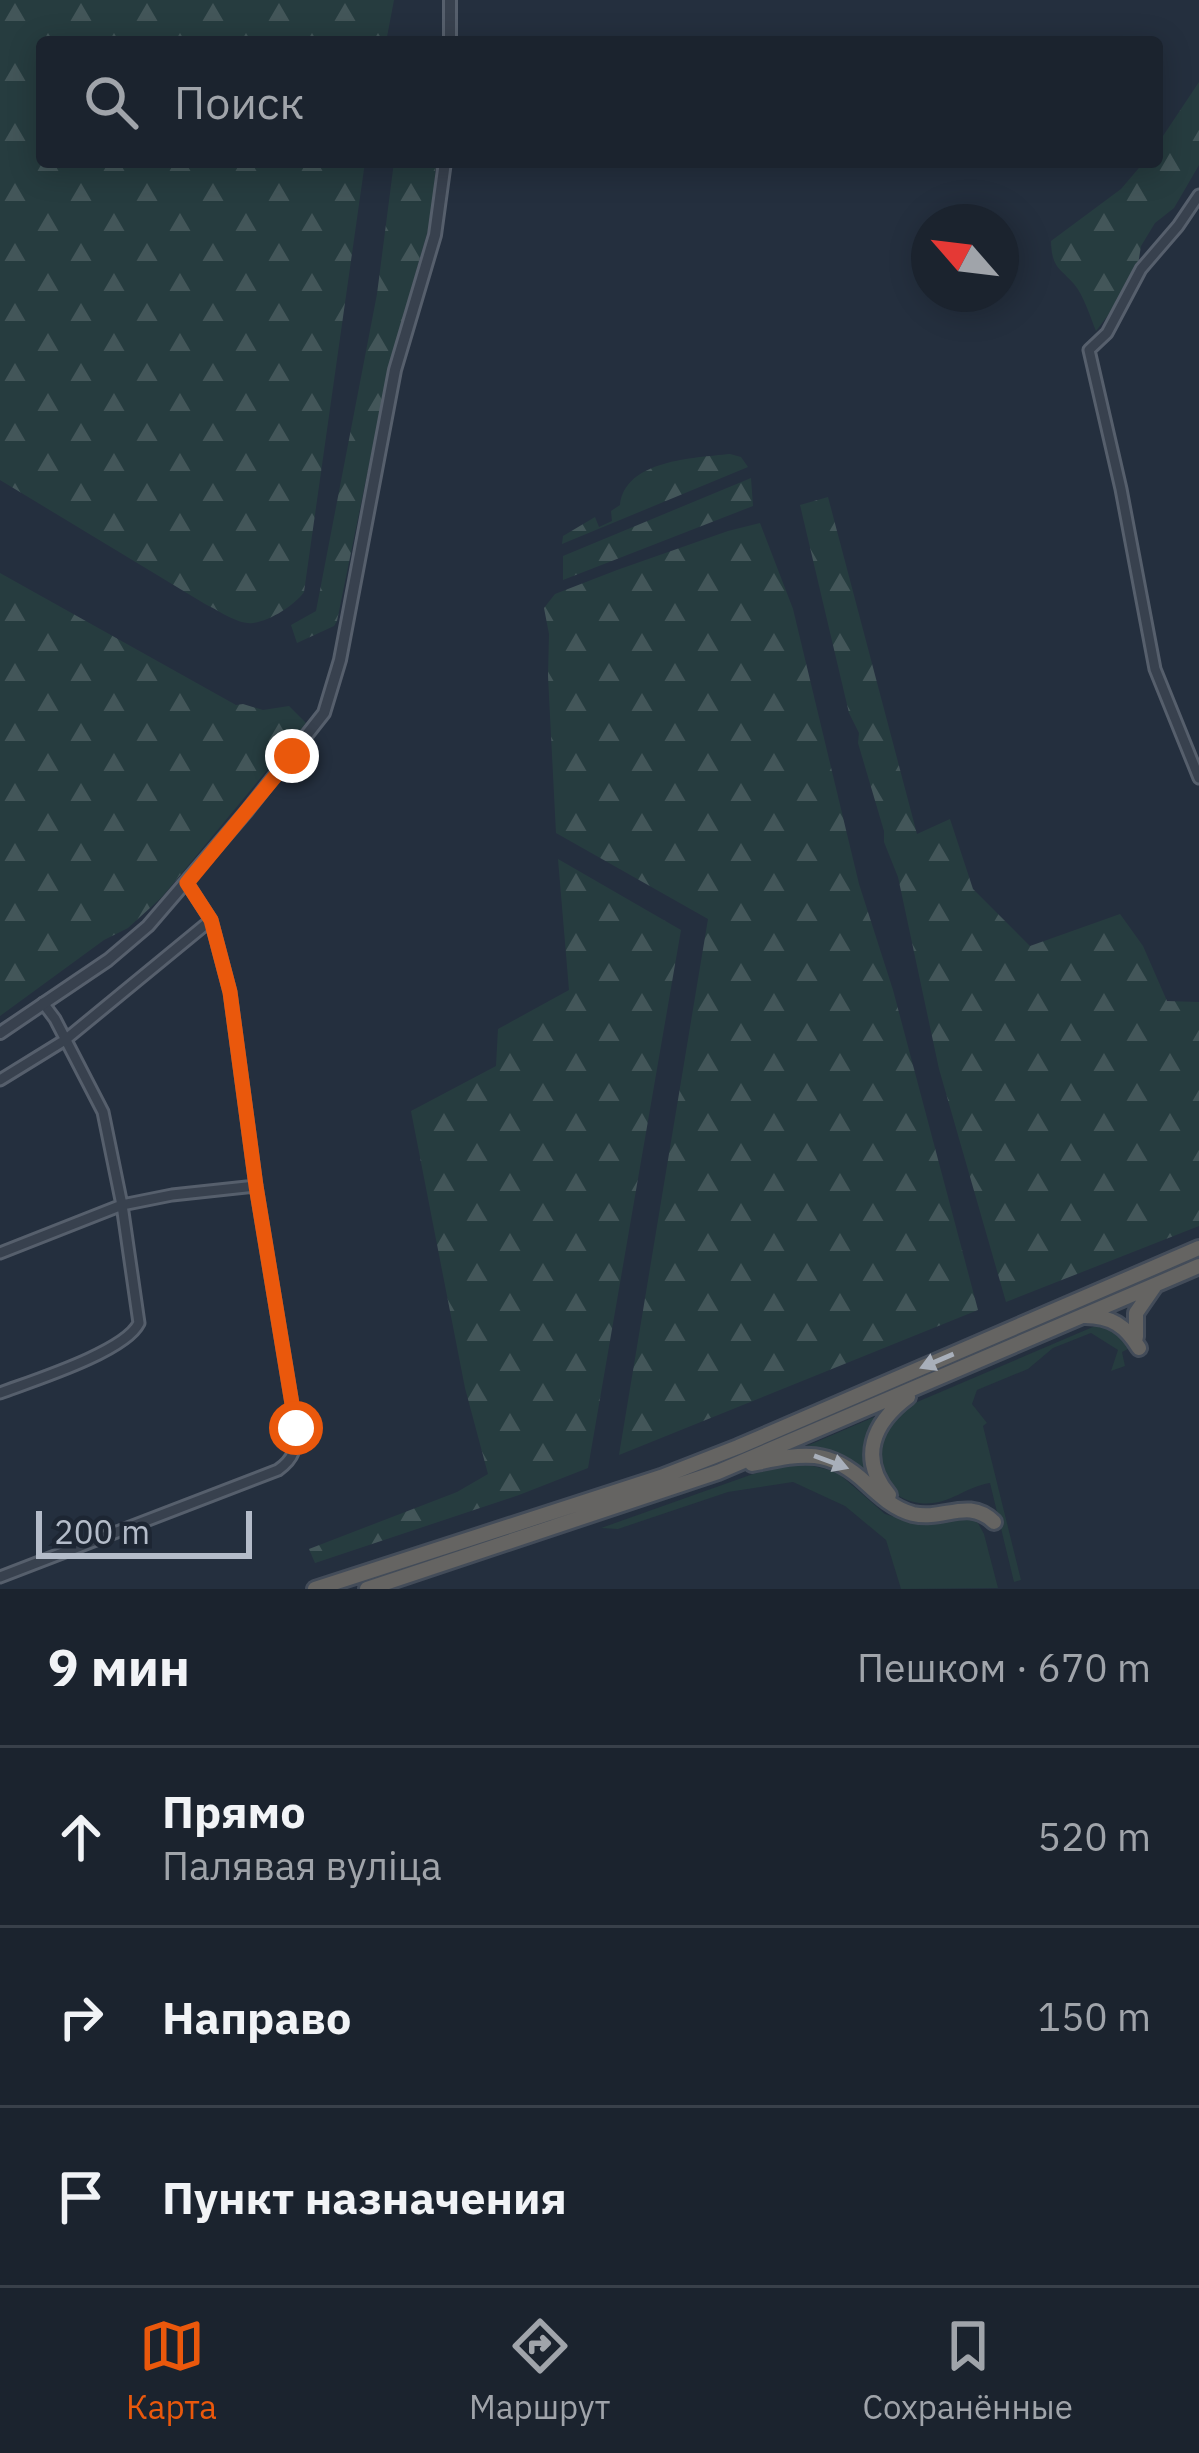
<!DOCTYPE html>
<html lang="ru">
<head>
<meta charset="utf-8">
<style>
  body { margin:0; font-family:"IBM Plex Sans",sans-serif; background:#282f3a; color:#f1f3f6 }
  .compass { position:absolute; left:911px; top:204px; width:108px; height:108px; border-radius:50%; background:#1b232e; box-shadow:0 6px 30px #0003; rotate:298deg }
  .scale { position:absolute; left:36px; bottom:30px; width:216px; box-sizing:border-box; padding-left:12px; border:6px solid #b4bcc9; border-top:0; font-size:33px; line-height:42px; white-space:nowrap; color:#b4bcc9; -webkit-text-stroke:9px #1d2633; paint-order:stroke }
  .stop { position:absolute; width:36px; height:36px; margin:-27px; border:9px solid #ea580c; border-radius:50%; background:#fff }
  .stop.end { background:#ea580c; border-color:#fff; box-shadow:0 3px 12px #0008 }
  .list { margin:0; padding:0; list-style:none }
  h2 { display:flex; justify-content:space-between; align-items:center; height:156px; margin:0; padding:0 48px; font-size:51px }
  h2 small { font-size:39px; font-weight:400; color:#a0a4aa }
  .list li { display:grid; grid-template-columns:78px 1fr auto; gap:36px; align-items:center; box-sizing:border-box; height:180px; padding:0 48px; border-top:3px solid #39404a }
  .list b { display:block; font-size:45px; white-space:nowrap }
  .list p { margin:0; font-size:39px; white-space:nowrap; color:#a0a4aa }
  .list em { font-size:39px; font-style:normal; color:#a0a4aa }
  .icon { flex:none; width:66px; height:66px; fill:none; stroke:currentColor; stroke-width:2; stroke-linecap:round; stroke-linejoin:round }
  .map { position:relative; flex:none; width:1199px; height:1589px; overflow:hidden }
  .search { position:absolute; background:#1b232e; box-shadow:0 6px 30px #0003; left:36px; right:36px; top:36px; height:132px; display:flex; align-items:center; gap:30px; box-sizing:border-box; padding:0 42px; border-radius:12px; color:#a0a4aa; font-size:45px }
  .sheet { height:696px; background:#1b232e }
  nav { display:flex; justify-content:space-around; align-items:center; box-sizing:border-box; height:168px; border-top:3px solid #39404a; background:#1b232e; font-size:33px; color:#a0a4aa }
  nav a { display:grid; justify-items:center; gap:6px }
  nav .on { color:#ea580c }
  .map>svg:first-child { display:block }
</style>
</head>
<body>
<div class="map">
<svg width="1199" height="1589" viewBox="0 0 1199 1589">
  <defs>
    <pattern id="forest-firs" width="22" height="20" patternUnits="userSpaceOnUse" patternTransform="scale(3)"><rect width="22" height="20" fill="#263c3f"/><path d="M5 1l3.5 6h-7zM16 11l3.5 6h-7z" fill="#435659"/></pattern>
  </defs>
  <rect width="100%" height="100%" fill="#242f3e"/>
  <path fill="#263c3f" d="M1095,1326C1112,1326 1122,1333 1128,1349L1122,1352L1125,1366L1111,1371L1118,1350L1091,1333L1053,1348L1028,1369L977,1390L972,1404L987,1423L983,1426L1021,1580L1014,1582L990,1483C964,1487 948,1507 919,1503C882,1497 869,1463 882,1431C887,1419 899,1412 910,1405Z
    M879,1415C861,1447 871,1457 881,1489L837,1455L802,1448Z
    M789,1464L809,1465L837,1472L885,1514L922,1525L968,1518L978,1523L984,1534L998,1588L901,1589L886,1540L845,1506L793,1482L728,1492L618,1529L601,1528L753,1474Z"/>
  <path fill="url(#forest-firs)" d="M0,0H394L386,42H42V162H365L304,592C295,605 270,621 253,623C238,625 218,610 205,604L0,480Z
    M1199,82V165L1174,208L1155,223L1141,246L1138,265L1112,310L1096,331C1090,316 1084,296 1074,284C1059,267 1052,268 1051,241L1121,189L1144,162H1157V145Z
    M394,162H436L432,216L390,362L337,621L334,626L297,643L291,625L316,611L377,294Z
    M730,454L741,457L748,467L562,544L563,536L595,517L599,527L612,521L611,511L620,505C625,460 693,458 730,454Z
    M751,478L753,506L563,580V556Z
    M828,497L917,834L950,819L973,889L1030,946L1120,914L1143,946L1167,1001L1199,1002V1226L1006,1302L939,1069L898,877L884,842V831L858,743L859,733L849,713L800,505Z
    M760,523L793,609L859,884L893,990L978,1310L619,1455L708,919L556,833L548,676L549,634L544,608L555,594L617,570L728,531Z
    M0,573L236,705L243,704L263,710L289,706L306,723L162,897L128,928L104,940L0,1016Z
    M558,859L681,930L588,1468L519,1495L315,1563L309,1549L457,1492L488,1474L465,1388L411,1111L496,1066L498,1029L569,990Z"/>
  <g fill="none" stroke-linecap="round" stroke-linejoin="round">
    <g stroke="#565f6c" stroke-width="15">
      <path id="minor" d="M1199,195L1178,226L1141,269L1107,333L1089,350L1121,489L1155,669L1199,778
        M0,1080L65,1040L211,920
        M0,1253L122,1205L172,1195L256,1186
        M0,1393C32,1381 125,1352 139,1323L122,1205L103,1112L55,1019L43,1003
        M0,1577L278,1470C295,1458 296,1448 296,1428L256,1186L230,992L211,920L187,883"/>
    </g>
    <g stroke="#565f6c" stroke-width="16">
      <path id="tertiary" d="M450,42V0
        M0,1033L108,960L148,926L246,812L324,713L340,660L395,370L435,235L445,162"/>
    </g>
    <g stroke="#434c59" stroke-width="20">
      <path id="trunk" d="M1085,1316C1111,1316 1126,1326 1139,1348
        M1136,1337V1313L1154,1287
        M752,1464C800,1454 827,1446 866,1483C880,1496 894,1509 913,1514C944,1521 968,1497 994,1522
        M889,1495C858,1458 873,1423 908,1397
        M315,1589L661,1477L738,1447L1199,1248
        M367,1589L718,1472L1199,1266"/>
    </g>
    <use href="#minor" stroke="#38414e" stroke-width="9"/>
    <use href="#tertiary" stroke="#38414e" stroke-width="10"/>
    <use href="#trunk" stroke="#656462" stroke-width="14"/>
  </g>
  <defs><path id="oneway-solid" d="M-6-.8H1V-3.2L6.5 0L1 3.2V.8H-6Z" transform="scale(3)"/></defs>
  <g fill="#a8afba">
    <use href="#oneway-solid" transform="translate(937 1361) rotate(157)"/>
    <use href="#oneway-solid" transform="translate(831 1462) rotate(20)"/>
  </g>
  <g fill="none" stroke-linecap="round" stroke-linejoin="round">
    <path stroke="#ea580c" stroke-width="15" d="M292,756L187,883L211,920L230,992L256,1186L296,1428"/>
  </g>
</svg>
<svg class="compass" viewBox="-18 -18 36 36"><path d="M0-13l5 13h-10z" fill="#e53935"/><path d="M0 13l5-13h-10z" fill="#a0a4aa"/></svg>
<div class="scale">200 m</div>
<div class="stop" style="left:296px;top:1428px"></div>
<div class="stop end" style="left:292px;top:756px"></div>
<div class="search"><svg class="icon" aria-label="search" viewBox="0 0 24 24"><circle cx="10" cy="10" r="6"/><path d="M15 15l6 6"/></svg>Поиск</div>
</div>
<section class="sheet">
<h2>9 мин<small>Пешком · 670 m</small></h2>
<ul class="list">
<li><svg class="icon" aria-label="ahead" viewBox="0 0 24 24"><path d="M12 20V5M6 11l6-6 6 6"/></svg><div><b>Прямо</b><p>Палявая вуліца</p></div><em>520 m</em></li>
<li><svg class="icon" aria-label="right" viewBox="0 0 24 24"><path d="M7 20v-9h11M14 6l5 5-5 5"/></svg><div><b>Направо</b></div><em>150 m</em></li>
<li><svg class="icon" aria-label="arrive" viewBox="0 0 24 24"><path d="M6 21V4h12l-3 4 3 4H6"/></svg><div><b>Пункт назначения</b></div></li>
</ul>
</section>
<nav>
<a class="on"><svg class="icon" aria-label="map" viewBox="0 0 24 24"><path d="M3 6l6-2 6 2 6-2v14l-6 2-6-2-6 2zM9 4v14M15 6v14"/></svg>Карта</a>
<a><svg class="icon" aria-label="directions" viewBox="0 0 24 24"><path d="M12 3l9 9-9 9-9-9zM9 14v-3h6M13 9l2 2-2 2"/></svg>Маршрут</a>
<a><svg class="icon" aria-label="saved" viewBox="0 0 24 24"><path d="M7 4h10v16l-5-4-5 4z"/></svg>Сохранённые</a>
</nav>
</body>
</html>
